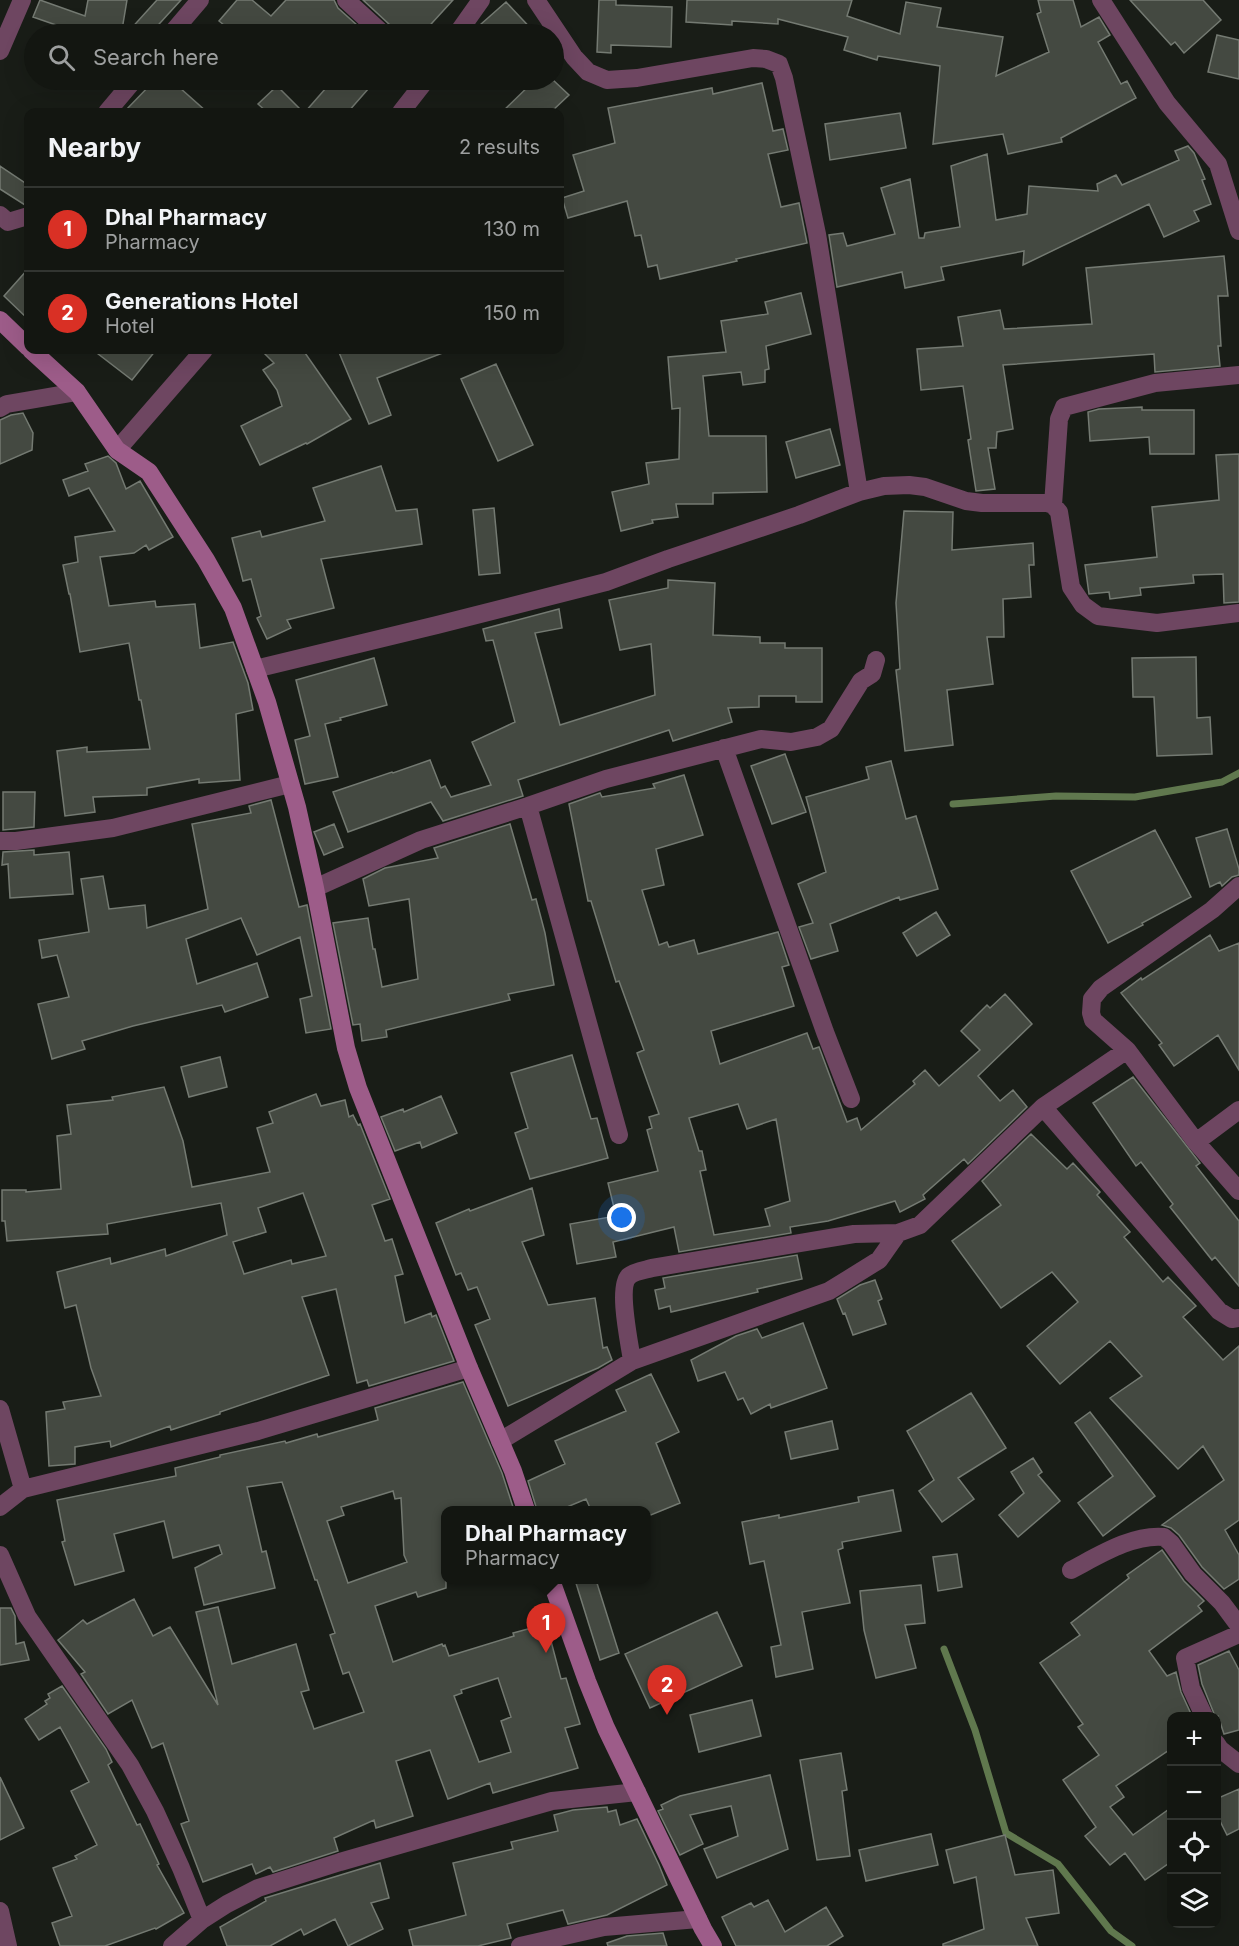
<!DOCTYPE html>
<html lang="en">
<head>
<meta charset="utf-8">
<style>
  body { margin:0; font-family:Inter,sans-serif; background:#1c1f1a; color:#f1f3f6 }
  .controls { position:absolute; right:18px; bottom:18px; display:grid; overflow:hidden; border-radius:12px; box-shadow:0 6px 24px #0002 }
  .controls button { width:54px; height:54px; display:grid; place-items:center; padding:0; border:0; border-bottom:2px solid #323531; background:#131611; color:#f1f3f6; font:30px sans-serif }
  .you { position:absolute; left:622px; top:1218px; width:21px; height:21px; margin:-15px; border:4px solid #fff; border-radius:50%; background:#1a73e8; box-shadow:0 0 0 9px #1a73e833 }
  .badge { display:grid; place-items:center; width:39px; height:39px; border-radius:50%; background:#d93025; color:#fff; font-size:20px; font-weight:700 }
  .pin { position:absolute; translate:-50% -50px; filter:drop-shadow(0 2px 3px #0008) }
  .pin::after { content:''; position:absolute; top:32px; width:21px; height:18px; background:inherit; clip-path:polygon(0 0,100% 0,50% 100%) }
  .popup { position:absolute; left:441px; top:1506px; width:210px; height:78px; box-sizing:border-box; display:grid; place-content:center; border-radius:12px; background:#131611; filter:drop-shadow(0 2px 4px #0005); font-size:20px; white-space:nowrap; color:#9d9f9f }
  .popup b { font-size:22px; color:#f1f3f6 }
  .popup::after { content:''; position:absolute; left:50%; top:100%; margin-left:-12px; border:12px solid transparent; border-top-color:#131611 }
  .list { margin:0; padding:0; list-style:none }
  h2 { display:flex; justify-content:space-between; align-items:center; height:78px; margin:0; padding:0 24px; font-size:26px }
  h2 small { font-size:20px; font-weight:400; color:#9d9f9f }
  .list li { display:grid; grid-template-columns:39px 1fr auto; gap:18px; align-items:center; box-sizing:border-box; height:84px; padding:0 24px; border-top:2px solid #323531 }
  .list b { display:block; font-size:22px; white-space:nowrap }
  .list p { margin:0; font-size:20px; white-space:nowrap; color:#9d9f9f }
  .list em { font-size:20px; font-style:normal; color:#9d9f9f }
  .icon { flex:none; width:33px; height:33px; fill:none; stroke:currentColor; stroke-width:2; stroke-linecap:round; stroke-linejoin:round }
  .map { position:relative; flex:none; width:1239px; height:1946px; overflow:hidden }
  .search { position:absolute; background:#131611; box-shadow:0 6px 24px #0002; left:24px; top:24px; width:540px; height:66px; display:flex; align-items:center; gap:15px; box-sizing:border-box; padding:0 21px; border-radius:33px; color:#9d9f9f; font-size:22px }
  .panel { position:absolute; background:#131611; box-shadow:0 6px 24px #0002; left:24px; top:108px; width:540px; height:246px; border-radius:12px }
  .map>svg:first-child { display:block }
</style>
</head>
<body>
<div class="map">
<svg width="1239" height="1946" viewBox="0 0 1239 1946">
  <rect width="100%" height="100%" fill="#191d17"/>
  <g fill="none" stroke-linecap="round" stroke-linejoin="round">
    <path stroke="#60784e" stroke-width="7" d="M953,804L1056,796L1135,797L1222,782L1239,773
      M944,1649L975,1730L1006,1833L1058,1864L1111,1931L1132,1946"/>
  </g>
  <path fill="#444941" stroke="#747a72" stroke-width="1.5" fill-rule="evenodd" d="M40,0L85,16L88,0H127L122,30L128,32L157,0H181L150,34H82L33,17Z
    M237,0H252L271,16L286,0H334L338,8L367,34H235L219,21Z
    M363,0H453L422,34H394L391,26Z
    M599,0H616V5L672,7L671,47L611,45V53L597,52Z
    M687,0H852L847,16L900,34L906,2L941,8L937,27L1003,37L996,76L1049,52L1037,14L1041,12L1038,0H1073L1081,27L1099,17L1110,35L1098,42L1121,84L1127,81L1136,98L1061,138L1062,142L1008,154L1003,134L933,144L940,66L878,56L877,60L844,50L848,37L778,19V24L732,21V25L686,22Z
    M1130,0H1203L1221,20L1184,53L1175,42L1171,45Z
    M506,2L536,34H470L472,32Z
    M1217,35L1239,40V79L1208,72Z
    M155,80H171L207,112H124Z
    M333,80H376L348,112H305Z
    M535,80H553L569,95L551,112H502Z
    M762,83L773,131L783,129L788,150L768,154L781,207L799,203L807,243L736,259L737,261L660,279L657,265L648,267L641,235L635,236L627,201L568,218L562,198L584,191L573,155L615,143L608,108L712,88L713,94Z
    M277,86L303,112H267L258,104Z
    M900,113L906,148L830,160L825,124Z
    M1188,146L1194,153L1205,179L1202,180L1211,204L1194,211L1199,221L1164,237L1149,204L1023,265L1024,251L941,267L944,280L905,288L902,272L837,287L829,235L843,233L847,246L895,234L881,188L910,179L919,238H924L925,233L960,227L951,166L987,154L996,220L1027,214L1029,186L1098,191L1097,184L1116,175L1122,185L1179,160L1175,151Z
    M0,166L28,185V205H25L0,189Z
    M1224,256L1228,296H1218L1221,346H1218L1220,366L1155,372L1154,354L1003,365L1013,429L997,432L996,448H988L995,489L976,491L968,440L971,439L963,386L921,390L917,349L963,346L958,317L1000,310L1004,329L1092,324L1086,268Z
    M28,269V319L4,296Z
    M801,293L811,334L766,346L769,369L765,370V382L743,385L741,372L703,376L709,436H766L767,492L713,493V504H676L678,517L652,520L653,523L621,531L612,492L649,484L646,463L679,459L680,408L672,409L668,357L726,352L721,321L768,314L765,302Z
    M93,350H156L132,380Z
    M261,350H303L351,419L307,444L306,443L260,465L241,426L282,406L277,390L263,370L274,363Z
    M338,350H447L448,351L377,378L391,415L369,424Z
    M496,364L533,445L498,461L461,379Z
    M1142,407V410H1194V454H1150L1149,437L1090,441L1088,412L1099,409Z
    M23,413L33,433L32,450L0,464V420L11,415Z
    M830,429L840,465L796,478L786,442Z
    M1239,454V602L1224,603L1223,574L1193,575L1194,583L1140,588L1141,595L1110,599L1109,592L1089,594L1085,565L1157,557L1152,507L1219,500L1216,455Z
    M108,456L116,463L126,489L140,481L173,537L149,550L146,545L134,553L100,557L109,606L155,601L156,607L195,604L200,648L233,642L248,683L253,710L236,714L240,780L199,783V779L147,788V795L93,797L95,812L65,816L57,751L87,747V752L150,749L141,700H139L129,643L80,652L70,594H69L63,565L78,562L75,537L115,531L89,488L69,496L63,480L88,471L85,464Z
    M381,466L396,511L417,509L422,544L321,559L334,608L287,620L291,628L267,639L257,618L261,616L251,579L243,581L232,538L260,531L262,537L325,521L313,488Z
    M494,508L500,573L479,575L473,510Z
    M904,511L953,512L952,550L1033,543L1034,565H1029L1031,597L1003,599L1004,637H987L993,684L947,690L953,745L905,751L896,670L900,669L896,603Z
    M668,580L715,583L713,635L760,637V643H785V648H822V702H796V696H759V707L728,708L732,722L673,741L669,730L518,780L523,796L443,821L431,802L348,832L333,792L392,772L393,773L430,760L441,788L445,786L451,797L491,785L472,742L515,722L493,640L486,641L483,629L559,609L562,628L535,633L560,725L655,695L651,644L620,650L609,600L668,588Z
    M1196,657L1197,718L1210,717L1212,754L1157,756L1154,697H1133L1132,658Z
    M374,658L387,705L340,718L341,720L325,724L338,777L305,784L295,740L310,736L296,680Z
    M785,754L806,812L772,824L751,766Z
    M891,761L906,819L916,816L938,889L900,900L899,897L830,924L838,951L811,959L799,927L813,923L798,884L826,872L806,797L869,779L866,767Z
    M684,775L703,835L656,849L664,885L642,890L659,945L667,942L669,947L694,940L698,954L778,932L789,965L782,967L794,1006L711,1031L720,1064L807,1033L813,1049L819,1047L847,1122L857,1118L861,1130L915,1084L913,1081L925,1070L939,1086L980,1050L961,1031L987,1005L990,1008L1005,994L1032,1024L978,1076L1000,1101L1013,1090L1027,1107L968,1164L964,1159L923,1195L925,1199L900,1212L895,1201L828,1221L790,1227L791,1233L679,1252L674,1227L613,1242L616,1257L577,1264L570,1224L616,1216L608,1183L658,1171L647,1130L652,1128L649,1117L659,1114L637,1053L644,1050L619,981L616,982L591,901H588L569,804L600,793L602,797L655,788L653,784ZM738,1104L747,1129L776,1119L790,1201L765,1209L770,1226L714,1235L700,1171L706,1170L702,1151H699L689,1118Z
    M3,792H35L34,827L3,830Z
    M271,800L299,907L307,905L331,1029L306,1033L300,999L312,996L300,937L257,955L241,918L186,939L197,984L257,963L268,997L225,1012L222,1005L133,1026L82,1041L85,1049L52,1059L38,1004L69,997L57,955L42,958L39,940L89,932L81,879L103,876L109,909L145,905L147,928L208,909L192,824L251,813L249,806Z
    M334,824L343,847L324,855L314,832Z
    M510,824L532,900L536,899L545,933L554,985L508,994L510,1000L386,1030L387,1037L362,1041L360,1024L353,1025L333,923L368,918L373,949H375L382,987L418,979L409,899L369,906L363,879L385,868L438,858L434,848Z
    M1227,829L1239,869V875L1232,877L1222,886L1220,882L1210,887L1196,838Z
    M1155,830L1191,897L1142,923L1143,925L1108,943L1071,871Z
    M34,850V855L69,852L73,894L10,898L8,864L2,865L3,852Z
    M936,912L950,935L917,956L903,933Z
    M1210,935L1219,951L1239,943V1070L1218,1035L1174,1066L1159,1045L1162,1043L1121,993L1141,978L1142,980Z
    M572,1055L591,1119L597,1118L608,1158L530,1179L515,1133L528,1128L511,1073Z
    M220,1057L227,1087L189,1097L181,1067Z
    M1133,1077L1200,1163L1196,1166L1239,1221V1286L1215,1257L1212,1260L1170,1207L1173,1204L1141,1162L1136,1166L1093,1103Z
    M164,1087L183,1141L192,1187L270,1172L257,1128L273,1123L269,1112L316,1094L321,1106L345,1100L349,1117L353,1115L358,1125L360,1124L390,1199L372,1205L385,1241L392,1239L403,1274L395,1276L405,1323L431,1313L432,1317L436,1315L454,1361L369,1386L367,1380L357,1383L336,1289L302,1297L329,1375L220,1412V1414L171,1430L170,1426L111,1447L110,1441L75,1447V1464L49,1466L46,1412L65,1409L63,1402L101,1396L91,1368L76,1305L65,1308L57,1272L110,1258L111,1264L165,1249L166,1256L227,1235L221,1203L107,1224L108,1234L7,1241L5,1221H2V1190H26V1192L61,1189L57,1136L71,1134L67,1105L113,1100L112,1097ZM303,1193L326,1256L292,1264L291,1260L244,1274L233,1242L266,1232L258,1208Z
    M441,1096L457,1133L422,1148L420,1142L395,1151L381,1117L403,1109L404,1112Z
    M1031,1134L1067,1169L1073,1163L1100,1192L1097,1195L1130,1232L1124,1237L1163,1282L1168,1277L1196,1306L1183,1317L1223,1360L1239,1346V1520L1225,1530L1239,1555V1579L1224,1589L1202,1567L1179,1535L1171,1528L1162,1525L1224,1480L1203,1446L1178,1469L1110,1398L1142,1376L1110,1341L1060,1384L1027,1346L1078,1302L1052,1272L1001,1308L952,1241L1001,1205L982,1181Z
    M532,1188L544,1235L522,1242L548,1305L595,1298L603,1348L607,1347L612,1360L598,1368L508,1406L475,1325L490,1319L477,1287L468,1290L461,1273L456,1275L436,1223L469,1209L470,1211Z
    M797,1255L802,1279L757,1289L758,1292L671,1312L670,1306L659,1309L655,1290L665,1288L663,1278Z
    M875,1280L882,1299L878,1301L886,1324L853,1335L845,1313L843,1314L837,1299L860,1285Z
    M803,1323L827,1388L771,1408L770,1404L751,1414L743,1398L738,1400L725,1372L698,1381L691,1360L736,1336L757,1329L762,1338Z
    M651,1374L679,1432L656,1443L680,1503L646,1517V1510H591L586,1499L560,1510H537L528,1481L565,1464L555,1441L626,1411L616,1390Z
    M463,1382L502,1473L514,1510H446V1588L418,1597L416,1592L375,1606L393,1662L442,1644L443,1646L445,1645L449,1656L514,1636L513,1633L539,1626H547L561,1679L566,1678L580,1724L565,1728L578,1768L493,1793L490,1783L448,1799L430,1750L396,1761L413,1816L376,1828L374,1820L334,1838L338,1851L273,1872L270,1867L256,1874L252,1864L203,1882L181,1824L189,1821L163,1743L152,1748L132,1700L108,1714L81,1674L85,1672L58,1640L83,1620L87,1624L134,1599L153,1636L170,1627L218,1705L196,1612L218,1607L232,1664L296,1644L309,1690L301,1692L314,1729L364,1712L349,1672L343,1674L330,1635L335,1633L317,1580H315L282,1482L247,1487L262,1552L266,1551L275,1588L204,1605L195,1568L222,1554L219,1545L173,1558L164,1521L114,1534L124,1571L75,1585L62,1542L65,1541L57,1500L176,1476L175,1468L220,1457V1455L285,1441L286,1443L317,1434L318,1437L378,1420L375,1408ZM393,1491L395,1499L401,1498L404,1555L407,1562L348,1583L327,1521L344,1515L341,1507ZM498,1678L511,1717L501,1721L511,1752L479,1762L454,1696L462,1693L461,1690Z
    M971,1393L1006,1448L958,1478L974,1499L942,1522L919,1491L934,1480L907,1431Z
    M1090,1412L1155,1496L1103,1536L1078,1503L1113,1476L1075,1423Z
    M832,1421L838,1449L791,1459L785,1432Z
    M1033,1458L1042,1472L1038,1475L1060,1501L1018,1537L999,1515L1024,1493L1011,1472Z
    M893,1490L901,1531L842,1542L843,1548L838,1550L850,1603L802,1612L813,1669L776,1677L771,1647L781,1645L764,1561L750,1564L742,1522L779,1515V1518L859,1502L858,1497Z
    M1162,1550L1184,1581L1204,1601L1198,1606L1202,1611L1149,1651L1167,1676L1176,1672L1181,1692L1192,1716H1172V1748L1116,1786L1124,1797L1110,1807L1133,1835L1172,1807V1861L1145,1880L1125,1853L1110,1865L1085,1836L1096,1827L1063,1780L1099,1755L1078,1727L1083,1724L1040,1663L1080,1635L1071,1623L1129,1578L1127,1575Z
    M957,1554L962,1587L938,1591L933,1557Z
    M575,1580H596L619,1653L600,1660Z
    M921,1585L925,1623L905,1625L916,1668L876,1678L864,1630L860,1591Z
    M0,1608H11L15,1616L16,1644L24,1642L29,1660L0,1665Z
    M717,1612L742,1666L650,1708L625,1654Z
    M1229,1651L1239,1670V1730L1224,1734L1218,1716H1215L1202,1684L1198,1665Z
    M62,1686L106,1749L112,1762L108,1765L137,1825L140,1824L159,1864L157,1865L184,1913L156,1929L155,1928L105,1946H60L52,1923L72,1916L53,1868L77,1859L75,1856L97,1845L71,1791L89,1782L70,1745L60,1727L39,1740L25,1719L47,1704L45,1701L50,1698L48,1694Z
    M752,1700L761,1736L699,1752L690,1715Z
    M841,1753L847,1790L842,1791L850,1856L817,1860L800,1760Z
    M770,1775L788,1849L717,1878L704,1849L738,1836L731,1806L690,1815L703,1844L680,1855L658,1811L663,1809L661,1805L680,1796Z
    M0,1777L24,1828L0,1840Z
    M1239,1789V1829L1227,1835L1216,1813V1799Z
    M607,1807L608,1812L616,1810L620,1825L637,1819L659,1865L667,1885L607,1915L568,1924L563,1910L507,1924L511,1938L478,1946H413L409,1930L466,1915L453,1863L513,1849L511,1842L558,1831L554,1815L573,1810Z
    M931,1834L938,1865L866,1881L859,1850Z
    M1005,1835L1015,1875L1053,1870L1059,1913L1026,1918L1038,1946H943V1944L984,1929L976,1877L954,1883L946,1850Z
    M380,1863L389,1898L371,1903L383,1929L348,1946L335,1919L304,1935L301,1929L270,1946H227L220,1927L266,1901L265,1898Z
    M768,1900L785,1932L826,1907L843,1936L827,1946H736L722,1917L751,1903L754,1907Z
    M663,1933L667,1946H608L607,1943L627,1936Z"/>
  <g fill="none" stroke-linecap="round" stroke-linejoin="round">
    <path stroke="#6e4661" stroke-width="18" d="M346,0L383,34
      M536,0L574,57L588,72L607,80L637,78L753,58L766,59L779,64L784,78L817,234L859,492
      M1101,0L1167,103L1218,164L1239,231
      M171,34L200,0
      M457,34L481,0
      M0,51L22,0
      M107,112L134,80
      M401,112L426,80
      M0,215L8,222L28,216
      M0,408L7,404L77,392
      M117,450L204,350
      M1053,505L1059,419L1064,407L1155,383L1239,375
      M255,669L437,625L606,582L668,559L799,515L859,492L884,486L909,485L925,487L966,501L982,503H1047L1053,505L1059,512L1071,587L1083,605L1098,616L1157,623L1239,613
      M724,748L825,1032L851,1099
      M528,806L619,1135
      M0,841H16L113,828L290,784
      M1239,886L1212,910L1101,988L1092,999L1091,1013L1093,1020L1127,1050L1196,1142L1239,1191
      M315,888L421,840L528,806L606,779L761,739L791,742L817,737L831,729L861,681L872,674L876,660
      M1043,1107L1219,1311L1232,1319L1239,1318
      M1196,1142L1239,1110
      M632,1361C630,1345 617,1287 629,1276C635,1271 645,1270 652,1268L854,1234L898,1233
      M0,1409L23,1489
      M500,1441L632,1361L829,1291L879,1260L898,1233L920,1225L1043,1107L1127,1050
      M0,1507L23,1489L258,1431L469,1368
      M0,1555L27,1616L130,1765L155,1811L181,1868L202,1920
      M1071,1570C1098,1556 1132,1534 1164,1537L1171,1543L1193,1574L1222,1603L1239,1626
      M1204,1716L1191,1688L1185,1658L1239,1634
      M1216,1743L1220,1749L1239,1764
      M0,1911L8,1946
      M172,1946L202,1920L227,1904L258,1888L340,1862L552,1801L637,1792
      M520,1946L604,1927L698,1919"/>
    <path stroke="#9d5c89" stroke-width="18" d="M0,320L28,347
      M31,350L77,392L117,450L149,472L206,560L233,608L267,702L297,807L315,888L346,1048L358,1088L469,1368L513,1471L526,1510
      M551,1580L587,1681L606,1728L703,1929L713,1946"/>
  </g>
</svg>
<div class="controls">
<button>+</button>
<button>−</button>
<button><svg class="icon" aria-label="locate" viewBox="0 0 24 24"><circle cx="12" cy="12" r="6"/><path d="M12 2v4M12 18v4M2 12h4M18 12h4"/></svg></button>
<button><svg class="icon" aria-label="layers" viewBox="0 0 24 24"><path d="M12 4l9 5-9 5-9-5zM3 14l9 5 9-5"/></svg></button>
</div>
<div class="you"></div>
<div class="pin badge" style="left:546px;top:1653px">1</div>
<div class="popup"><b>Dhal Pharmacy</b>Pharmacy</div>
<div class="pin badge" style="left:667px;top:1715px">2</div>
<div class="search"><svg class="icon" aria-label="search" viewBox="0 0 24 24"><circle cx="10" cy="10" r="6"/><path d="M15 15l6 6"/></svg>Search here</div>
<section class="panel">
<h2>Nearby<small>2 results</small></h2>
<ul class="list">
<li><span class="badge">1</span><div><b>Dhal Pharmacy</b><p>Pharmacy</p></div><em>130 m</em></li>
<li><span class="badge">2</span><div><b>Generations Hotel</b><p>Hotel</p></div><em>150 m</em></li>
</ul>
</section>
</div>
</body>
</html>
